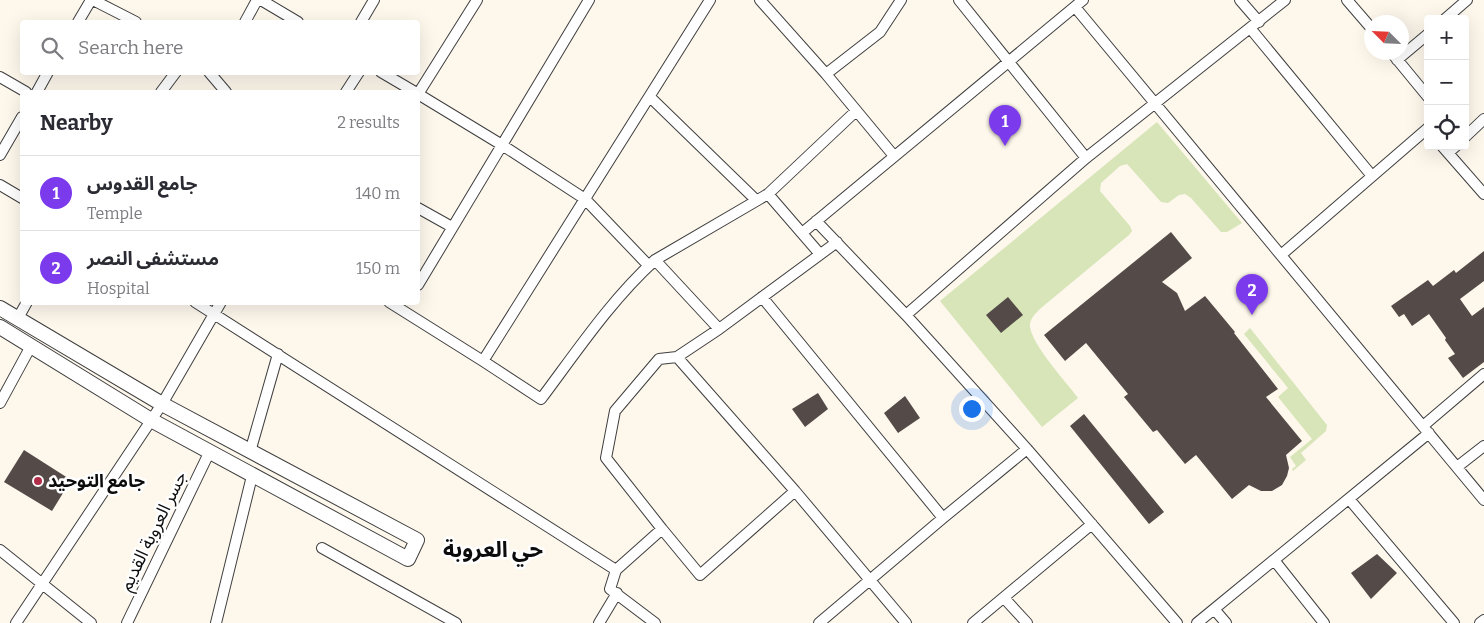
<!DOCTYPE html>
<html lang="en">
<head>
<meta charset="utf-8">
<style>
  body { margin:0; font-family:Bitter,"Noto Sans Arabic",serif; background:#f2f2f3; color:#2b2b33 }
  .controls { position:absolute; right:15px; top:15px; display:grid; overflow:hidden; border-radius:5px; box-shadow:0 5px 20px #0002 }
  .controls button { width:45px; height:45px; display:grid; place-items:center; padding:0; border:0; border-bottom:1px solid #e1e1e2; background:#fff; color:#2b2b33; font:25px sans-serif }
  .compass { position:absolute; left:1364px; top:15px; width:45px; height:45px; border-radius:50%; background:#fff; box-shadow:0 5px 20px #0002; rotate:294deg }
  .you { position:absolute; left:971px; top:408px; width:18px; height:18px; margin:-12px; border:4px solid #fff; border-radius:50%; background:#1a73e8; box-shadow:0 0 0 8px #1a73e833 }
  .badge { display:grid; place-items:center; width:32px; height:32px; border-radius:50%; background:#7c3aed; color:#fff; font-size:16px; font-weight:700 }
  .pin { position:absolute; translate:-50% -41px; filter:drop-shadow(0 1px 2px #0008) }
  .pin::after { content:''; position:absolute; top:26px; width:18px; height:15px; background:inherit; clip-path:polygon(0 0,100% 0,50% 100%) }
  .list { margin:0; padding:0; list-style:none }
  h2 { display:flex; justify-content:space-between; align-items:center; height:65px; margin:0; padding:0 20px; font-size:21px }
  h2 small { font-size:16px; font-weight:400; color:#7c7c81 }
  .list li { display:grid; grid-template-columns:32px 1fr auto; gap:15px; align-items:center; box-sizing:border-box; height:75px; padding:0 20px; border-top:1px solid #e1e1e2 }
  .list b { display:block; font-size:19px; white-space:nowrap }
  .list p { margin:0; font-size:16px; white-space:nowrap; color:#7c7c81 }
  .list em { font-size:16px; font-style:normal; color:#7c7c81 }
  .icon { flex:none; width:28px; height:28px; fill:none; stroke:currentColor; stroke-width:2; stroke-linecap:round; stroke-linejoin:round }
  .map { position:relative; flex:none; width:1484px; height:623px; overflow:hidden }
  .search { position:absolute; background:#fff; box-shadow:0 5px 20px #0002; left:20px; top:20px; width:400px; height:55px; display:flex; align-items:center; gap:12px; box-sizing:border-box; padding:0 18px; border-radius:5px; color:#7c7c81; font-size:19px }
  .panel { position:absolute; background:#fff; box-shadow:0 5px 20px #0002; left:20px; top:90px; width:400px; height:215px; border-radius:5px }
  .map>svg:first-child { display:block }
</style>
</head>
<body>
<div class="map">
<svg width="1484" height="623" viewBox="0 0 1484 623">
  <rect width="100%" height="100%" fill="#fef7ec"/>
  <path fill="#d7e5b8" d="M1157,122L1242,223L1227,232H1221L1191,198L1185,194L1179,195L1168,203L1161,202L1127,164L1120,166L1101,183L1100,191L1130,226L1132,231L1129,235L1041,308C1036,313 1031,317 1030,324C1028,341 1067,383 1078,398L1042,427L940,301Z
    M1250,328L1327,425L1326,431L1301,453L1306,460L1293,471L1292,469L1296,466L1290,457L1312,439L1278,397L1288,388L1244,334Z"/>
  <path fill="#544b49" d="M1171,232L1192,258L1162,282L1177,293L1185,311L1205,296L1235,332L1234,333L1278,389L1266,397L1302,441L1286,455L1289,468L1287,476L1282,485L1272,491H1261L1249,485L1232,499L1196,455L1185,464L1157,430L1153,432L1124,397L1128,394L1086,343L1065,361L1044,335Z
    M1484,251V281L1460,299L1472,316L1484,307V362L1463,378L1448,358L1455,354L1445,340L1446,338L1429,314L1412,326L1404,314L1399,317L1391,306L1428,280L1433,286L1454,270L1456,273Z
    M1008,297L1023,315L1001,333L986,315Z
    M818,393L828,409L805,427L792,409Z
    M905,396L920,418L898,433L884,413Z
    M1084,414L1164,512L1149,524L1070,426Z
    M24,450L71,480L52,511L4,482Z
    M1377,554L1397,573L1371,599L1351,573Z"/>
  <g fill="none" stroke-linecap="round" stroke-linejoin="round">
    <g stroke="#3f3f3f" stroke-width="12">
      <path id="minor" d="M93,0L136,22
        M261,0L298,22
        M760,0L826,74L894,156
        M959,0L1086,158
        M1240,0L1259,22
        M1347,0L1372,29
        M1075,7L1484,500
        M1445,19L1467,0
        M78,22L91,0
        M245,22L257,0
        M361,22L374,0
        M1250,28L1372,176
        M1391,52L1428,97
        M1397,60L1428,34
        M209,72L226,92
        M381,72L415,92
        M826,74L880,32L901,0
        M0,77L26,92
        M37,92L48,72
        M161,92L176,72
        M346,92L359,72
        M418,94L502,145L585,199L649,266
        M418,94L477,0
        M650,97L756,200
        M1465,137L1484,119
        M1442,146L1484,194
        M1448,153L1456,146
        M0,155L22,117
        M0,185L22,198
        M768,194L819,253
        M418,208L452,227
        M816,221L906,315L1027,449L1177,623
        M802,233L1083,0
        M1281,255L1428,128
        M655,260L719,329
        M418,285L589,0
        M762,297L943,518
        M195,302L616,570
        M389,302L483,361L541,399C577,351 611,300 655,260L768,194L856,111
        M906,315L1086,158L1285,0
        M18,318L27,302
        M677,357L795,491L906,623
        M483,361L710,0
        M0,403L31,346
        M1423,426L1484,374
        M250,452L278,354
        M1457,467L1484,446
        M795,491L700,575L662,529L606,458L615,411L659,359L677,357L719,329L837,242
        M1349,499L1454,623
        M322,548L456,623
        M0,550L91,623
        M1274,560L1324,623
        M1004,598L1027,623
        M1214,609L1226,623
        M16,623L162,404L221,302
        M127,623L209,453
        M216,623L252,476
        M599,623L617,593
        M655,623L610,589L616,570L662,529
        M819,623L943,518L1027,449
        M973,623L1092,524
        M1197,623L1429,433
        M1480,623L1484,620"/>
    </g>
    <g stroke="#3f3f3f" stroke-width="16">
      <path id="tertiary" d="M0,308L162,404L417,540L408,559L151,420L0,327"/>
    </g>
    <use href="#minor" stroke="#fff" stroke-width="10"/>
    <use href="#tertiary" stroke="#fff" stroke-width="14"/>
  </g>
  <circle fill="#b12e49" stroke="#fff" stroke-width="2" cx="38" cy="481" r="5"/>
  <g text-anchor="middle" stroke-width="5" stroke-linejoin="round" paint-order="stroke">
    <g font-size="18" font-weight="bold" fill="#0c0c0c" stroke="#fff" text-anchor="start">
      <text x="48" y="487">جامع التوحيد</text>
    </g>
    <g font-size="18" fill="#0c0c0c" stroke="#fff">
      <text transform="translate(153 531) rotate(-64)" y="6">جسر العروبة القديم</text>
    </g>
    <g font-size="22" font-weight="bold" fill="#0c0c0c" stroke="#fff">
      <text x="493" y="557">حي العروبة</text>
    </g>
  </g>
</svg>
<div class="controls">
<button>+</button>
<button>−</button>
<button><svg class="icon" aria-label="locate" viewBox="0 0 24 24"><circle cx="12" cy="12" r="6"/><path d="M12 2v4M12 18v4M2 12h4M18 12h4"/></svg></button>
</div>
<svg class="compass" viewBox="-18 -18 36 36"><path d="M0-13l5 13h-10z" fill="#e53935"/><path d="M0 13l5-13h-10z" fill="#7c7c81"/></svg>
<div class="you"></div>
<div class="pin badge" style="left:1005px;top:146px">1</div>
<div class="pin badge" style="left:1252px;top:315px">2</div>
<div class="search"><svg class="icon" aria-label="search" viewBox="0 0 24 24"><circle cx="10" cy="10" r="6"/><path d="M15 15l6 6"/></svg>Search here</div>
<section class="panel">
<h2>Nearby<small>2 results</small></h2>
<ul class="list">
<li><span class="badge">1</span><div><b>جامع القدوس</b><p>Temple</p></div><em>140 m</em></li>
<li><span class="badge">2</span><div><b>مستشفى النصر</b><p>Hospital</p></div><em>150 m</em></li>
</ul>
</section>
</div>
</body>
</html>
